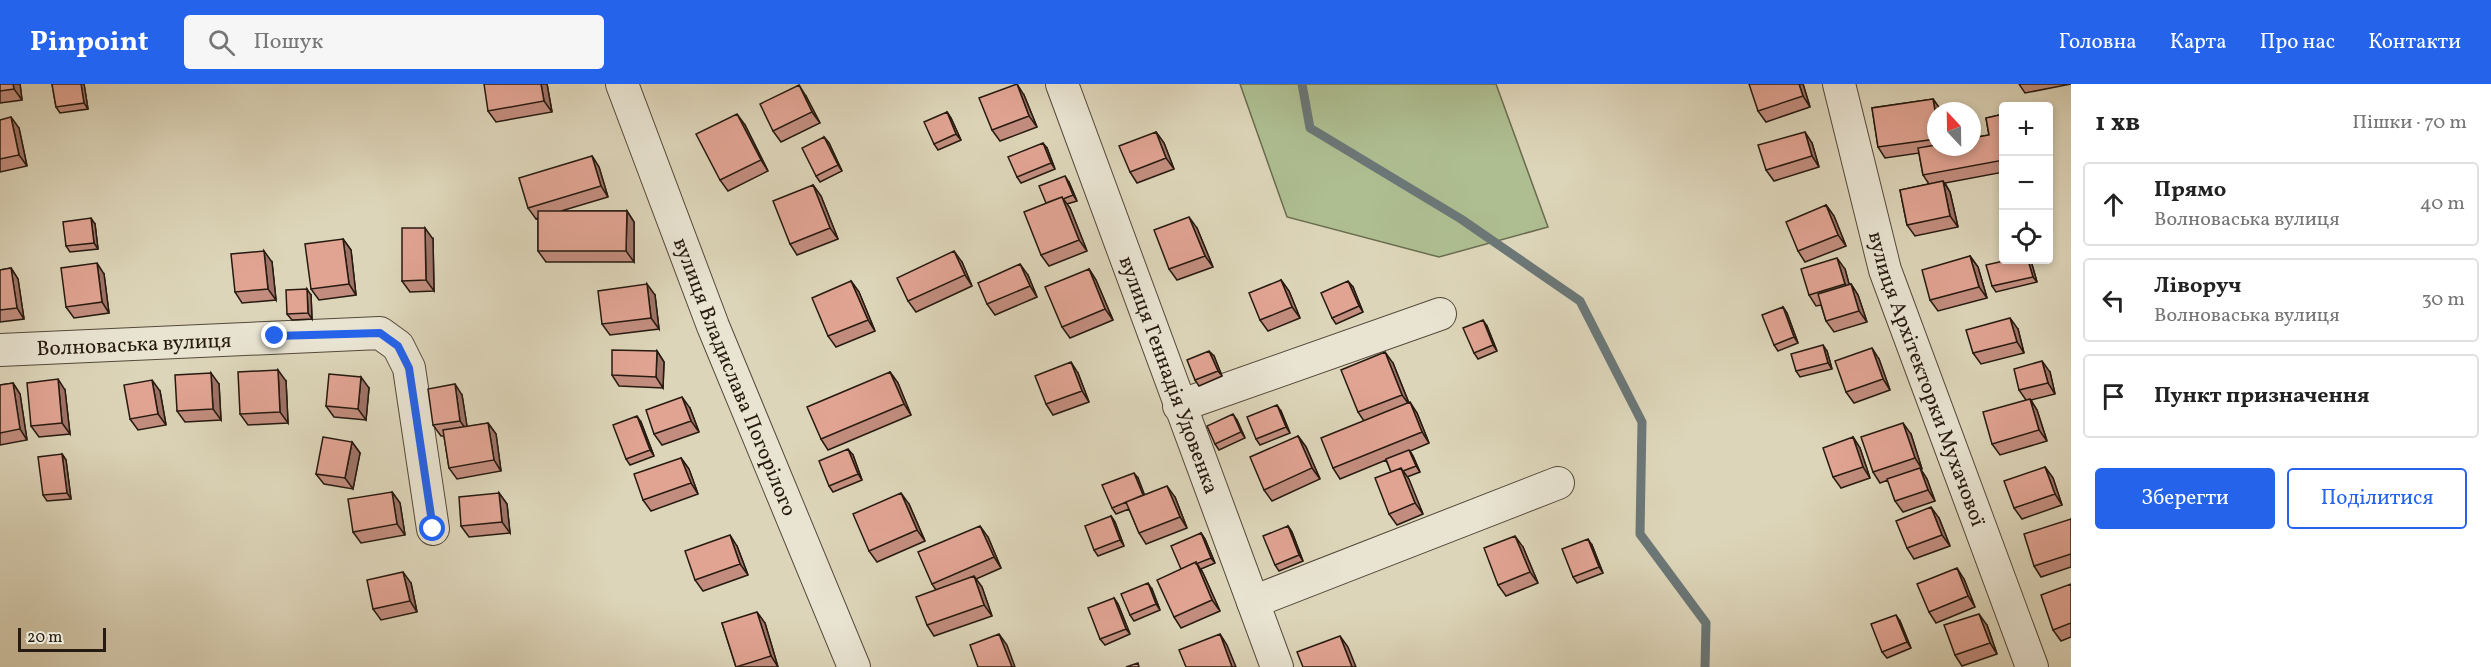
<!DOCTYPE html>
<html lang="uk">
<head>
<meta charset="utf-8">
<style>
  body { margin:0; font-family:Vollkorn,serif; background:#f6f6f6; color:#222 }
  .controls { position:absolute; right:18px; top:18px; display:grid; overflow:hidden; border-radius:6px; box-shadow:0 3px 9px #0003 }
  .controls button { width:54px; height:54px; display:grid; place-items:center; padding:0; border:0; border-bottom:2px solid #e0e0e0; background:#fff; color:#222; font:30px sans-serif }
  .compass { position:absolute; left:1927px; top:18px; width:54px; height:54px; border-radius:50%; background:#fff; box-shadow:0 3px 9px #0003; rotate:338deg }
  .scale { position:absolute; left:18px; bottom:15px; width:88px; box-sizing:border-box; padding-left:6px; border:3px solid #271a10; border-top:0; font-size:16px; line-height:21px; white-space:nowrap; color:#271a10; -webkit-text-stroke:4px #e9e4d2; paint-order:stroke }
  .stop { position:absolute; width:18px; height:18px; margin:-14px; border:4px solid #2563eb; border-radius:50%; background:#fff }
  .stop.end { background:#2563eb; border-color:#fff; box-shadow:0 2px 6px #0008 }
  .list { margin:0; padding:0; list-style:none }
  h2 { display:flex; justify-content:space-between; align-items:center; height:78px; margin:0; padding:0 24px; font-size:26px }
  h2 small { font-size:20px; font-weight:400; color:#767676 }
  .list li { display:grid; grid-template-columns:39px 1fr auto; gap:18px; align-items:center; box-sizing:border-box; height:84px; margin:0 12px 12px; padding:0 12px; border:2px solid #e0e0e0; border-radius:6px }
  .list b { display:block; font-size:22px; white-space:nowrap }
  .list p { margin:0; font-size:20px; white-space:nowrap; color:#767676 }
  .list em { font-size:20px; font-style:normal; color:#767676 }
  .actions { display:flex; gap:12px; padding:18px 24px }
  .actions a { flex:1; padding:14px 0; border:2px solid #2563eb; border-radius:6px; text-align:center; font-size:21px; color:#2563eb }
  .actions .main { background:#2563eb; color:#fff }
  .icon { flex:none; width:33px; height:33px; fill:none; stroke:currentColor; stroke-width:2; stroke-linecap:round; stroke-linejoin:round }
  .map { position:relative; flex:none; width:2071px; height:583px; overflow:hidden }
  header { display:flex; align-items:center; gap:36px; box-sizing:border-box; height:84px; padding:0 30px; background:#2563eb; color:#fff }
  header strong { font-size:28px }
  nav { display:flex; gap:33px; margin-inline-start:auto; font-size:21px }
  .search { width:420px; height:54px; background:#f6f6f6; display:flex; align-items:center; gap:15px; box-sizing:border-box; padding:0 21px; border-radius:6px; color:#767676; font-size:22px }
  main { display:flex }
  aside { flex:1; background:#fff }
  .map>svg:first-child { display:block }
</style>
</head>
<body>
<header>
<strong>Pinpoint</strong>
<div class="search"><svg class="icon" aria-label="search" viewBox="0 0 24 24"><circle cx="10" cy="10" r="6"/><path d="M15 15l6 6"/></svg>Пошук</div>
<nav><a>Головна</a><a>Карта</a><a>Про нас</a><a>Контакти</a></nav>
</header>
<main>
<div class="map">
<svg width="2071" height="583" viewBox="0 0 2071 583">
  <rect width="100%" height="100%" fill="#ddd5b9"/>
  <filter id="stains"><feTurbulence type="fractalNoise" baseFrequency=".00333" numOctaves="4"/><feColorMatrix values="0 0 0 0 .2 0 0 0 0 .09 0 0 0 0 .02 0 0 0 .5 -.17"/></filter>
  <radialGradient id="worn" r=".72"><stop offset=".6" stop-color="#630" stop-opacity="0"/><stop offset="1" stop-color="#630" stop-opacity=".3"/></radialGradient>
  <path fill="#aebe91" stroke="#6a6c50" stroke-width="1.5" d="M1240,0H1496L1548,143L1439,173L1287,133Z"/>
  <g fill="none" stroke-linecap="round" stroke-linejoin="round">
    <path stroke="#6b7777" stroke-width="9" d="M1302,0L1310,44L1461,135L1580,217L1642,338L1640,450L1706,539L1705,583"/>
    <g stroke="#54493a" stroke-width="34">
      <g id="minor">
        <path id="s1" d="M622,0L713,242L854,583"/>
        <path id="s2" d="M1062,0L1277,583"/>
        <path id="s3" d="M1839,0L1885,186L2032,583"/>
        <path id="s4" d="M0,266L380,249L398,262L409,284L433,445"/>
        <path d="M1179,322L1440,230"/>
        <path d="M1253,518L1558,399"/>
      </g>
    </g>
    <use href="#minor" stroke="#e9e4d2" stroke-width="32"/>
  </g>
  <path fill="#c28d7e" stroke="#271a10" stroke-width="1.5" d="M0,0H20L22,16L0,19Z
    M52,0H84L88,25L60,29L56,23Z
    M547,0L552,28L496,38L488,27Z
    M1803,0L1810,23L1766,38L1758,27Z
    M2019,0H2071L2025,9Z
    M1024,11L1037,43L1000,57L992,46Z
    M806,12L820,39L781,58L773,47Z
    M1933,15L1941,27H1936V63H1972V54L1989,51L1986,34L2004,30V88L1945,99L1950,108L1958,143L1915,152L1907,141L1900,106L1929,100L1923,91L1919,69L1885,74L1878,63L1872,24Z
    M947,28L951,34L961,56L938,66L934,60Z
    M0,36L19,44L27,82L0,88Z
    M745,41L768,87L728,107L720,96Z
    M1156,48L1164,59L1174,85L1137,99L1130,88Z
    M824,53L829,59L842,87L820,98L816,92Z
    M1812,59L1819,83L1774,97L1766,86Z
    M1047,64L1055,85L1021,99L1017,93Z
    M592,72L599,83L608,113L561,127H627L634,138V178H546L538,167V134L536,135L528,124Z
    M1069,98L1077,117L1067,120L1070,124L1087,167L1049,182L1041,171L1046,119Z
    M813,101L821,112L838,155L797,171L790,160Z
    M1826,121L1834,132L1846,162L1805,178L1798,167Z
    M95,140L98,165L70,168L66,162Z
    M1197,144L1213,183L1177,196L1169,185Z
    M343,155L351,166L356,211L319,216L311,205Z
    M433,155L434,207L410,208L402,197Z
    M1970,172L1978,183L1987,214L1938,227L1930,216Z
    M2031,177L2037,198L1996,208L1992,202Z
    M272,178L276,216L242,219L235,208Z
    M962,178L972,202L916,228L908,217Z
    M11,184L18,195L24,235L0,238V186Z
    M1089,185L1096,196L1113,236L1070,254L1062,243Z
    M1845,185L1849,200H1851L1858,211L1867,238L1834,248L1826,237L1821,221L1816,222L1809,211Z
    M104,190L109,229L74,234L66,223Z
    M1028,191L1037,213L995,231L987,220Z
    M1281,196L1289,207L1300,234L1268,247L1260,236Z
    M851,197L859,208L875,247L836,263L828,252Z
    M1353,203L1363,228L1336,240L1332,234Z
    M311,211L312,235L292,236L287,230Z
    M655,211L659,245L610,251L602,240Z
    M1783,223L1787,229L1798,259L1778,267L1774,261Z
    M1487,242L1497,267L1478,275L1474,269Z
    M2018,245L2024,269L1981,280L1973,269Z
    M657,267L664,278L663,304L619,302L612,291Z
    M1827,267L1832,285L1800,293L1796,287Z
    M1214,272L1222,292L1199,302L1195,296Z
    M1879,275L1890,306L1854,319L1846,308Z
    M1393,279L1409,319L1417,329L1429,359L1410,367L1413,372L1420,388L1407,393L1423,430L1397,441L1389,430L1391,388L1386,376L1340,395L1333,384L1364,337L1358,328Z
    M890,288L898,299L911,331L828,366L821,355Z
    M2050,288L2055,310L2031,316L2037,326L2047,357L2000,371L1992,360L2026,316L2019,306Z
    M1078,289L1089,318L1053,331L1046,320Z
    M286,297L288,339L248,341L240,330Z
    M13,299L20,310L27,356L0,361V301Z
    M219,300L221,336L185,338L177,327Z
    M369,304L366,336L334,333L326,322Z
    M65,306L70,350L39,353L31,342Z
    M160,307L166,341L138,346L130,335Z
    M462,311L467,343L488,339L496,350L501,387L457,395L449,384L444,352H441L433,341Z
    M690,324L699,348L662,361L654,350Z
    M1281,327L1290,349L1260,361L1256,355Z
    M1237,336L1245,354L1219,366L1215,360Z
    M641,338L654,372L630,381L626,375Z
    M1911,350L1922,385L1921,386L1927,395L1935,417L1903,428L1895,417L1888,396L1880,399L1873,388Z
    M1298,352L1306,363L1320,395L1272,417L1264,406Z
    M1853,353L1860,364L1870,394L1841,404L1833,393Z
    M352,358L360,369L353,405L324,400L316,390Z
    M62,370L66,376L71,415L47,417L43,411Z
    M853,371L862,396L833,408L829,402Z
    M681,374L689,385L698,410L651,427L643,416Z
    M2045,383L2053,394L2062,421L2022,435L2014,424Z
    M1138,394L1144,411L1175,413L1187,444L1146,460L1139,449L1129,425L1116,430L1112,424Z
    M392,408L400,419L405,451L361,459L353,448Z
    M499,409L507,420L510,449L469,453L461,442Z
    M909,420L925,457L877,478L869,467Z
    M1111,432L1115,438L1124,462L1098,472L1094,466Z
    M1939,434L1950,462L1914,475L1907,464Z
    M2071,435V483L2041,493L2034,482Z
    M1288,442L1292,448L1303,477L1279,487L1275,481Z
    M1201,449L1205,455L1215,479L1201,485L1203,489L1220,527L1181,544L1174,533L1181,485Z
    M988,453L1001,484L976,495L982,503L992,532L934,552L927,541L936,506L932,500Z
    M1592,461L1603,489L1577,499L1573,493Z
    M737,462L748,491L703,507L695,496Z
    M1523,463L1538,499L1506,512L1498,501Z
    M1964,495L1975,523L1936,539L1929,528Z
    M411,499L417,528L381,536L373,525Z
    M2071,500V553L2061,557L2053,546Z
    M1152,505L1160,526L1134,537L1130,531Z
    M1114,514L1118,520L1130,550L1105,561L1100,555Z
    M1900,537L1911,564L1887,574L1882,568Z
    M722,539H765L778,583H736Z
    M1987,541L1997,570L1962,582L1955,571Z"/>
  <path fill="#9e7367" stroke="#271a10" stroke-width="1.5" d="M13,0H20L22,16L14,5Z
    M81,0H84L88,25L84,19Z
    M541,0H547L552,28L544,17Z
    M1017,0L1024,11L1037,43L1029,32Z
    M1799,0H1803L1810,23L1803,12Z
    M799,1L806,12L820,39L812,28Z
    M1933,15L1941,26V27H1936V32Z
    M947,28L951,34L961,56L956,50Z
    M737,30L745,41L768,87L761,76Z
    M11,33L19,44L27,82L19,71Z
    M1156,48L1164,59L1174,85L1166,74Z
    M1805,48L1812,59L1819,83L1812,72Z
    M824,53L829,59L842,87L838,81Z
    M1043,59L1047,64L1055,85L1051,79Z
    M592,72L599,83L608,113L601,102Z
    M1065,92L1069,98L1077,117L1073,111Z
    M1943,97L1950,108L1958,143L1950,132Z
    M813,101L821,112L838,155L830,144Z
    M1062,113L1070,124L1087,167L1079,156Z
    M1826,121L1834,132L1846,162L1838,151Z
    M627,127L634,138V178L626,167Z
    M1189,133L1197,144L1213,183L1205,172Z
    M91,134L95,140L98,165L94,159Z
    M425,144L433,155L434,207L426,196Z
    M343,155L351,166L356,211L349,200Z
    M264,167L272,178L276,216L268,205Z
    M954,167L962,178L972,202L965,191Z
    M1970,172L1978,183L1987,214L1979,203Z
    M1837,174L1845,185L1852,211L1845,200Z
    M2028,176H2031V177L2037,198L2033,193Z
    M97,179L104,190L109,229L102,218Z
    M1020,180L1028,191L1037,213L1030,202Z
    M11,184L18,195L24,235L17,224Z
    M1089,185L1096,196L1113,236L1105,225Z
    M1281,196L1289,207L1300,234L1292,223Z
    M851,197L859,208L875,247L868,236Z
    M1348,197L1353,203L1363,228L1359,222Z
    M647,200L655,211L659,245L651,234Z
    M1851,200L1858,211L1867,238L1859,227Z
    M307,205L311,211L312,235L308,229Z
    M1783,223L1787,229L1798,259L1794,253Z
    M2010,234L2018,245L2024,269L2017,258Z
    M1483,236L1487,242L1497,267L1493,261Z
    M1823,261L1827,267L1832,285L1828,279Z
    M1872,264L1879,275L1890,306L1883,295Z
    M657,267L664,278L663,304L656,293Z
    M1209,267L1214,272L1222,292L1218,287Z
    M1385,268L1393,279L1410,322L1402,311Z
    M2042,277L2050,288L2055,310L2048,299Z
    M1071,278L1078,289L1089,318L1082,307Z
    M278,286L286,297L288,339L280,328Z
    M890,288L898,299L911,331L904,320Z
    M211,289L219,300L221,336L213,325Z
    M361,293L369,304L366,336L358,325Z
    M58,295L65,306L70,350L62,339Z
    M152,296L160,307L166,341L158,330Z
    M13,299L20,310L27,356L20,345Z
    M455,300L462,311L468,348L460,337Z
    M682,313L690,324L699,348L691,337Z
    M2030,315L2037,326L2047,357L2039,346Z
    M1410,318L1417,329L1429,359L1422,348Z
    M1277,321L1281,327L1290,349L1286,343Z
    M1233,330L1237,336L1245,354L1241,348Z
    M637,332L641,338L654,372L650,366Z
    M488,339L496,350L501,387L494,376Z
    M1903,339L1911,350L1922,385L1915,374Z
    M1298,352L1306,363L1320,395L1312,384Z
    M1853,353L1860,364L1870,394L1863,383Z
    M352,358L360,369L353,405L345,394Z
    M848,365L853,371L862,396L858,390Z
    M1409,366L1413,372L1420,388L1416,382Z
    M62,370L66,376L71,415L67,409Z
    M681,374L689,385L698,410L691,399Z
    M2045,383L2053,394L2062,421L2055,410Z
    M1401,384L1409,395L1423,430L1415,419Z
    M1920,384L1927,395L1935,417L1928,406Z
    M1134,389L1138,394L1147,417L1143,411Z
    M1167,402L1175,413L1187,444L1180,433Z
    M392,408L400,419L405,451L397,440Z
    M499,409L507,420L510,449L502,438Z
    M901,409L909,420L925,457L917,446Z
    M1931,423L1939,434L1950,462L1942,451Z
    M1111,432L1115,438L1124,462L1120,456Z
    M980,442L988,453L1001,484L994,473Z
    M1288,442L1292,448L1303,477L1299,471Z
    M1201,449L1205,455L1215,479L1211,474Z
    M730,451L737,462L748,491L740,480Z
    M1515,452L1523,463L1538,499L1530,488Z
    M1588,455L1592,461L1603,489L1599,483Z
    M1196,478L1203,489L1220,527L1212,516Z
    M1957,484L1964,495L1975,523L1968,512Z
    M403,488L411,499L417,528L410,517Z
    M974,492L982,503L992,532L984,521Z
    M1148,499L1152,505L1160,526L1156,520Z
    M1114,514L1118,520L1130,550L1126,545Z
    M757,528L765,539L778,583L771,572Z
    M1979,530L1987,541L1997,570L1990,559Z
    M1896,531L1900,537L1911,564L1907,558Z
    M999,550L1007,561L1015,583H1012Z
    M1220,550L1227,561L1236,583H1232Z
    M1340,552L1348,563L1356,583H1352Z"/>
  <path fill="#e1a493" stroke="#271a10" stroke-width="1.5" d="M0,0H13L14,5L0,7Z
    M52,0H81L84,19L56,23Z
    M484,0H541L544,17L488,27Z
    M1017,0L1029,32L992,46L979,14Z
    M1749,0H1799L1803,12L1758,27Z
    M799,1L812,28L773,47L760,20Z
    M1933,15L1936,32V55L1878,63L1872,24Z
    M947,28L956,50L934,60L924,38Z
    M737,30L761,76L720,96L696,50Z
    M2004,30V76L1923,91L1918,64L1936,61V63H1972V54L1989,51L1986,34Z
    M11,33L19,71L0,75V36Z
    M1156,48L1166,74L1130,88L1119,62Z
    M1805,48L1812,72L1766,86L1758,61Z
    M824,53L838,81L816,92L802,64Z
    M1043,59L1051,79L1017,93L1008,73Z
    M592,72L601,102L528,124L519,94Z
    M1065,92L1073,111L1063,115L1062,113L1046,119L1039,102Z
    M1943,97L1950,132L1907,141L1900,106Z
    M813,101L830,144L790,160L773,117Z
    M1062,113L1079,156L1041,171L1024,128Z
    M1826,121L1838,151L1798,167L1786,138Z
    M538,127H627L626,167H538Z
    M1189,133L1205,172L1169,185L1154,146Z
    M91,134L94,159L66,162L63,138Z
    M402,144H425L426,196L402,197Z
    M343,155L349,200L311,205L305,160Z
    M264,167L268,205L235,208L231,170Z
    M954,167L965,191L908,217L897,194Z
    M1970,172L1979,203L1930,216L1922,186Z
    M1837,174L1845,200L1809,211L1801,185Z
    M2008,176H2028L2033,193L1992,202L1986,181Z
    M97,179L102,218L66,223L61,184Z
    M1020,180L1030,202L987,220L978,199Z
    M11,184L17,224L0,226V186Z
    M1089,185L1105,225L1062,243L1045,203Z
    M1281,196L1292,223L1260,236L1249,209Z
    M851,197L868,236L828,252L812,214Z
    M1348,197L1359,222L1332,234L1321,209Z
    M647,200L651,234L602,240L598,207Z
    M1851,200L1859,227L1826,237L1818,210Z
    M307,205L308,229L287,230L286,206Z
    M1783,223L1794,253L1774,261L1762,231Z
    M2010,234L2017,258L1973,269L1966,246Z
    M1483,236L1493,261L1474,269L1463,244Z
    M1823,261L1828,279L1796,287L1791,270Z
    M1872,264L1883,295L1846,308L1835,277Z
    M612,266L657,267L656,293L612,291Z
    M1209,267L1218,287L1195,296L1187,276Z
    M1385,268L1402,311L1358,328L1341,286Z
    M2042,277L2048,299L2019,306L2014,285Z
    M1071,278L1082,307L1046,320L1035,292Z
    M278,286L280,328L240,330L238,288Z
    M890,288L904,320L821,355L807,323Z
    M211,289L213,325L177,327L175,291Z
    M329,290L361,293L358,325L326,322Z
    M58,295L62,339L31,342L27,299Z
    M152,296L158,330L130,335L124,301Z
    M13,299L20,345L0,349V301Z
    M455,300L460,337L433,341L428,305Z
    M682,313L691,337L654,350L646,326Z
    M2030,315L2039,346L1992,360L1983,328Z
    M1410,318L1422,348L1333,384L1321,354Z
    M1277,321L1286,343L1256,355L1247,333Z
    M1233,330L1241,348L1215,360L1207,342Z
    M637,332L650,366L626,375L613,341Z
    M488,339L494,376L449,384L443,346Z
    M1903,339L1915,374L1873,388L1861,353Z
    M1298,352L1312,384L1264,406L1250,373Z
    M323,353L352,358L345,394L316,390Z
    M1853,353L1863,383L1833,393L1823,364Z
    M848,365L858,390L829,402L819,377Z
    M1409,366L1416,382L1403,387L1401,384L1391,388L1386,375Z
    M62,370L67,409L43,411L38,373Z
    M681,374L691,399L643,416L634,390Z
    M2045,383L2055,410L2014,424L2004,397Z
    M1401,384L1415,419L1389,430L1375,394Z
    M1920,384L1928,406L1895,417L1887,395Z
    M1134,389L1143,411L1112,424L1102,401Z
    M1167,402L1180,433L1139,449L1126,418Z
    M392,408L397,440L353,448L348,415Z
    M499,409L502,438L461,442L459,413Z
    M901,409L917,446L869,467L853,430Z
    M1931,423L1942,451L1907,464L1896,437Z
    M1111,432L1120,456L1094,466L1085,442Z
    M2071,435V470L2034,482L2024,450Z
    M980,442L994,473L932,500L918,468Z
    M1288,442L1299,471L1275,481L1263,452Z
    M1201,449L1211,474L1196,480V478L1181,485L1171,462Z
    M730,451L740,480L695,496L685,467Z
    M1515,452L1530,488L1498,501L1484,464Z
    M1588,455L1599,483L1573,493L1562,465Z
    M1196,478L1212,516L1174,533L1157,496Z
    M1957,484L1968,512L1929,528L1917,500Z
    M403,488L410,517L373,525L367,496Z
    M974,492L984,521L927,541L916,513Z
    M1148,499L1156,520L1130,531L1121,510Z
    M2071,500V539L2053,546L2041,511Z
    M1114,514L1126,545L1100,555L1088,524Z
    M757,528L771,572L736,583L722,539Z
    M1979,530L1990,559L1955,571L1944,541Z
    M1896,531L1907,558L1882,568L1871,540Z
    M999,550L1012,583H978L970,561Z
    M1220,550L1232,583H1186L1179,566Z
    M1340,552L1352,583H1303L1297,568Z
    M1138,579L1139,583H1126Z"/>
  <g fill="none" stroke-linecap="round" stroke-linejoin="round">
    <path stroke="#2563eb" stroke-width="8" d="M275,252L380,249L398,262L409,284L433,445"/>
  </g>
  <g text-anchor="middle" stroke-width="6" stroke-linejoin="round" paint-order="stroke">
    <g font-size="21" fill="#271a10" stroke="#e9e4d2">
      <text dy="7" stroke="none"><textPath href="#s4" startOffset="134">Волноваська вулиця</textPath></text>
      <text dy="7" stroke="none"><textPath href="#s1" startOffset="314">вулиця Владислава Погорілого</textPath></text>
      <text dy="7" stroke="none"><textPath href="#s2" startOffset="310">вулиця Геннадія Удовенка</textPath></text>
      <text dy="7" stroke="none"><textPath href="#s3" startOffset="308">вулиця Архітекторки Мухачової</textPath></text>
    </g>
  </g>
  <rect width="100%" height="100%" filter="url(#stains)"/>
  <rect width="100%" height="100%" fill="url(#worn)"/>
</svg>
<div class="controls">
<button>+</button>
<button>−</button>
<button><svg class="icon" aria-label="locate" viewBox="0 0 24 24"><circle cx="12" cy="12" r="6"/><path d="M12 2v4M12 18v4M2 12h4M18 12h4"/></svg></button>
</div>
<svg class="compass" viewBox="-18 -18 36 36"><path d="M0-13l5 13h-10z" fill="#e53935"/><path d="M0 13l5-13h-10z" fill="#767676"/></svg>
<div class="scale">20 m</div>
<div class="stop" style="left:433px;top:445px"></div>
<div class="stop end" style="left:275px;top:252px"></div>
</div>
<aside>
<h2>1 хв<small>Пішки · 70 m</small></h2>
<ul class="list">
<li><svg class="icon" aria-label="ahead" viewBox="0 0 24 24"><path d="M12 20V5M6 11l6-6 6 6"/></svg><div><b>Прямо</b><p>Волноваська вулиця</p></div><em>40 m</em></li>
<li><svg class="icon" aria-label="left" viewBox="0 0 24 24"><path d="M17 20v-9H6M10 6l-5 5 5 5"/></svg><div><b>Ліворуч</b><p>Волноваська вулиця</p></div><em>30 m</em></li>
<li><svg class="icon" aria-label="arrive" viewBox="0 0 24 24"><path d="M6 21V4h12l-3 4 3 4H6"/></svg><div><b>Пункт призначення</b></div></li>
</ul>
<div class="actions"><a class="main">Зберегти</a><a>Поділитися</a></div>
</aside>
</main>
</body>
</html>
